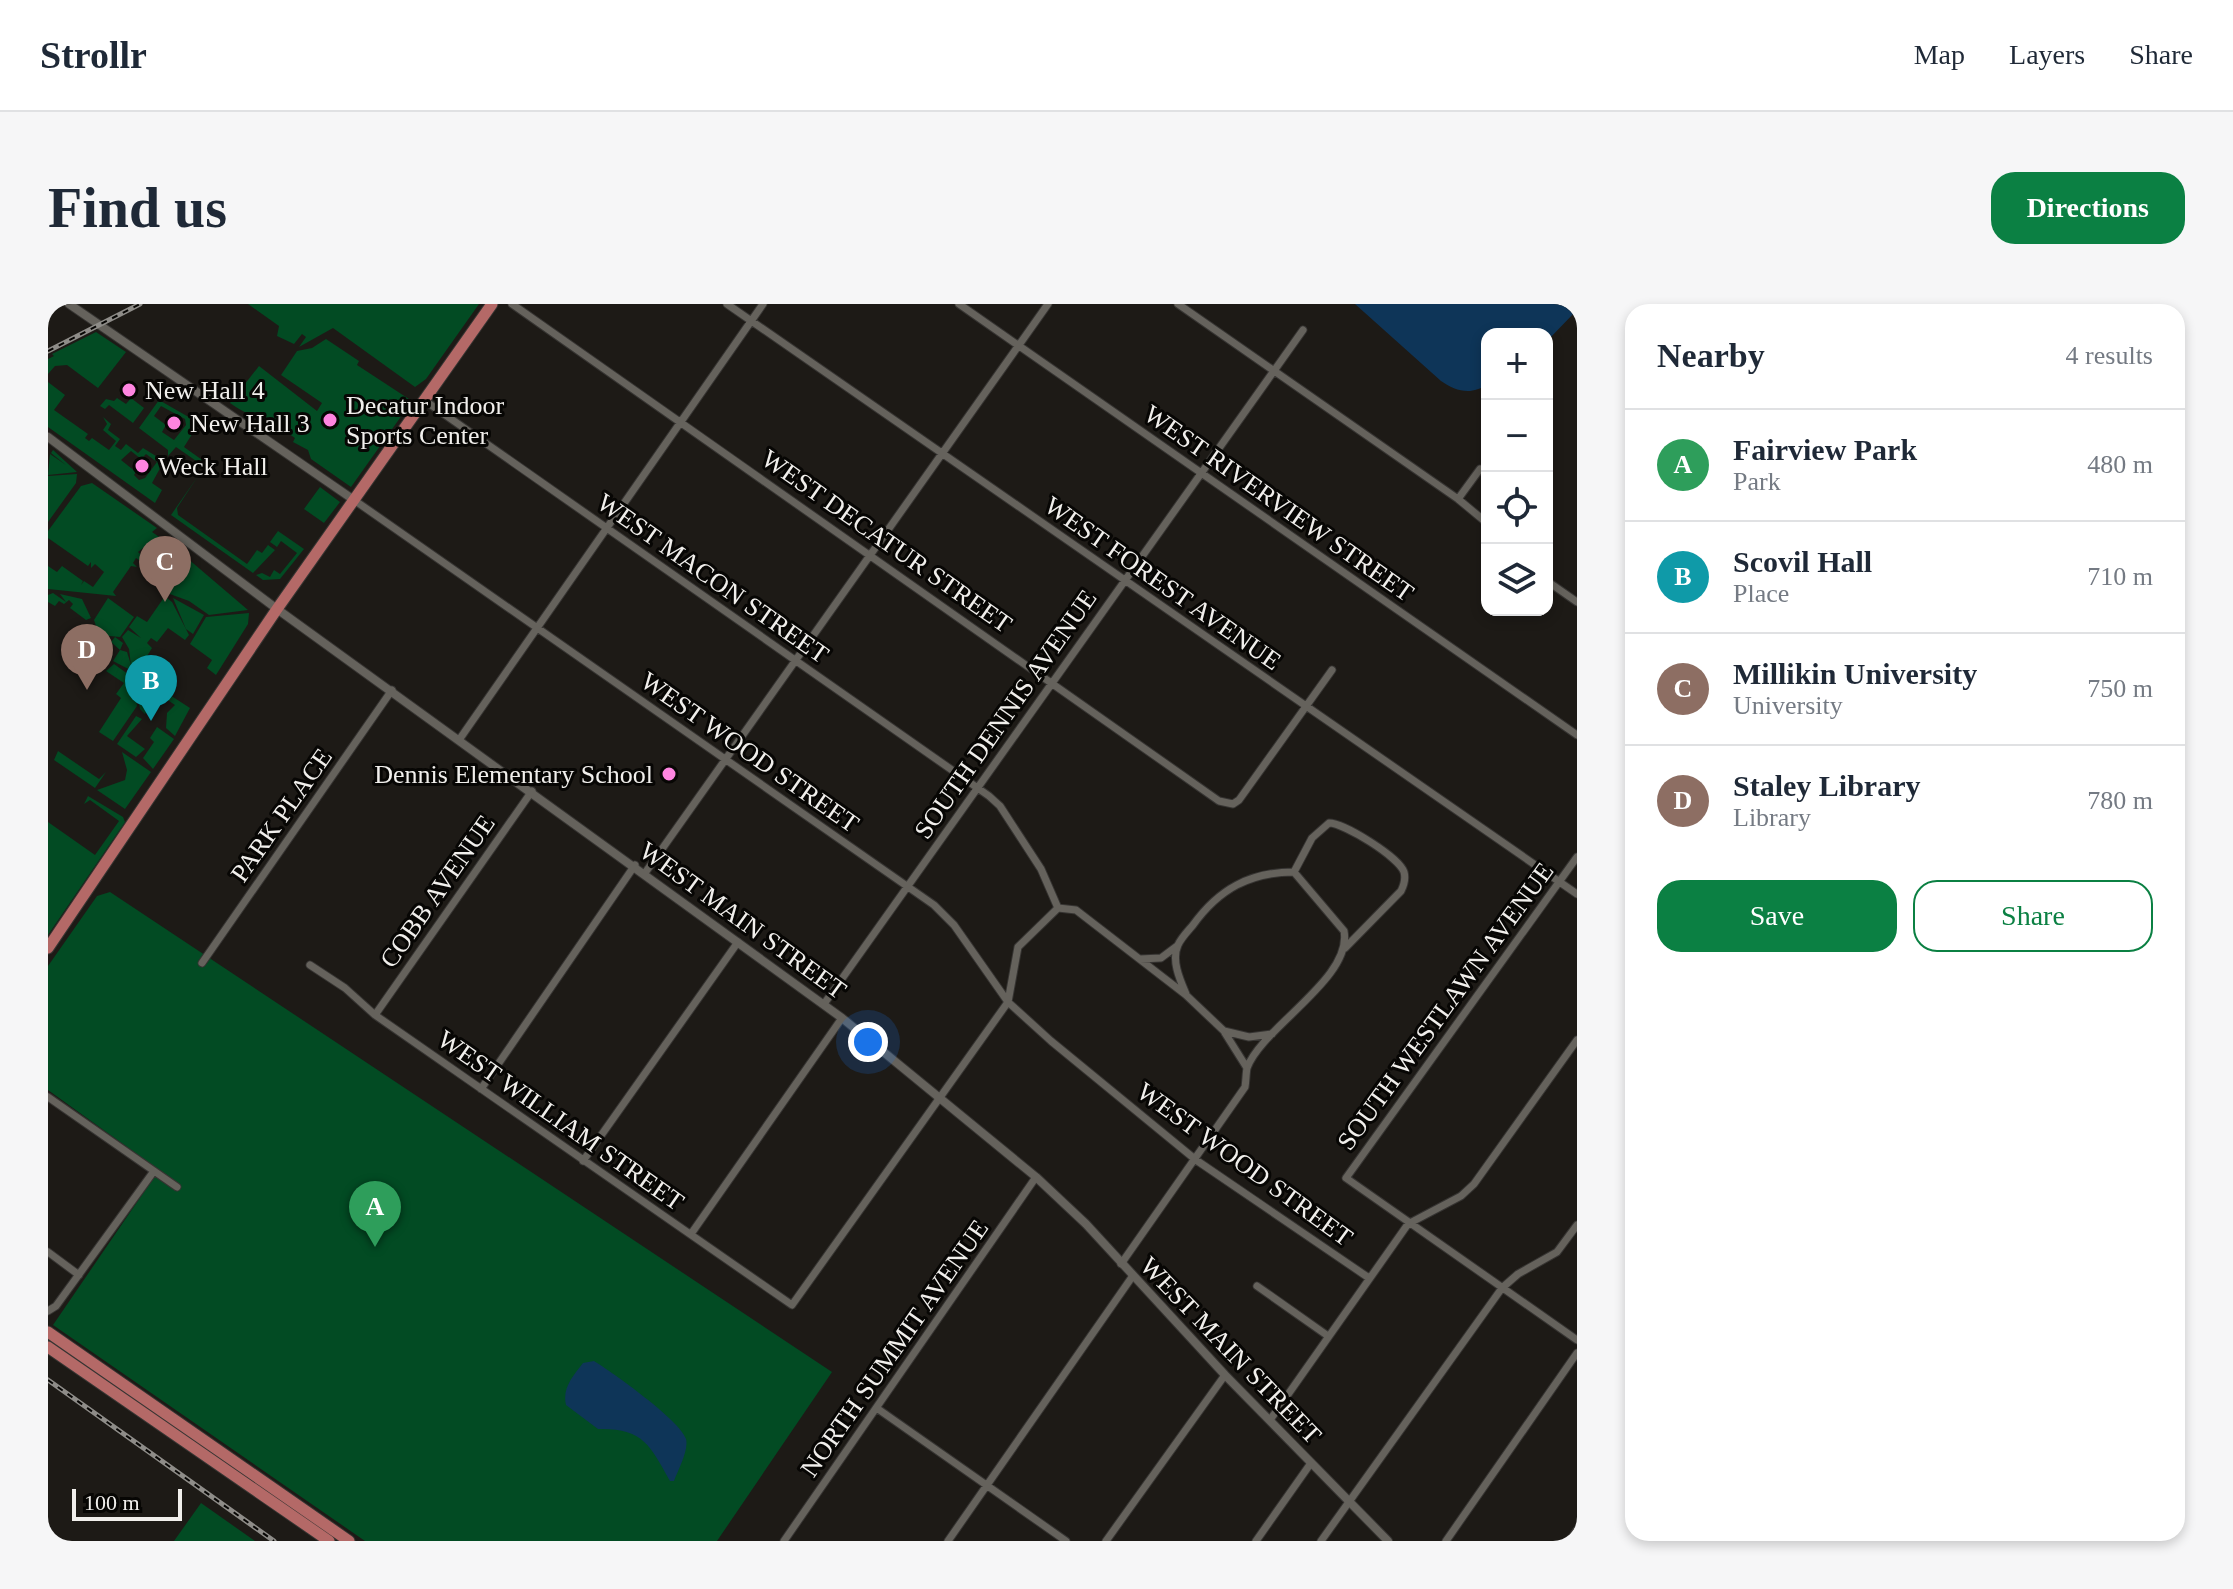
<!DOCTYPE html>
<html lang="en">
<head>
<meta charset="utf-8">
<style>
  body { margin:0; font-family:"Times New Roman",serif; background:#f6f6f7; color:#1f2937 }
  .controls { position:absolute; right:24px; top:24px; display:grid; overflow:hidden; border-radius:16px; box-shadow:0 4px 12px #0003 }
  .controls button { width:72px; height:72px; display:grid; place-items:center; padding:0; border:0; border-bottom:2px solid #e0e1e3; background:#fff; color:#1f2937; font:40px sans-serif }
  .scale { position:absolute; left:24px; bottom:20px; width:110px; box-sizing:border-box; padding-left:8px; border:4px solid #f1efec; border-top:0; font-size:22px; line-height:28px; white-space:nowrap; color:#f1efec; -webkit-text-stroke:6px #070604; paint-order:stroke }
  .you { position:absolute; left:820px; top:738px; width:28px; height:28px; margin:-20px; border:6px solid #fff; border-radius:50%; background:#1a73e8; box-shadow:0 0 0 12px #1a73e833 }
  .badge { display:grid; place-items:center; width:52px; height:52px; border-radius:50%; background:#0b8043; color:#fff; font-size:26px; font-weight:700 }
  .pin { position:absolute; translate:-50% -66px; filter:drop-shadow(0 2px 4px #0008) }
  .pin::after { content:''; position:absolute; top:42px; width:28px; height:24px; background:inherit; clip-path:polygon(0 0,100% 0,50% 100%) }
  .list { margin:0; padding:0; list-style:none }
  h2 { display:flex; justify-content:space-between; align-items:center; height:104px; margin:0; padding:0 32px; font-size:34px }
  h2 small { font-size:26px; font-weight:400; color:#747a83 }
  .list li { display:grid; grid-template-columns:52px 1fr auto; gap:24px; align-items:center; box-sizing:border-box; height:112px; padding:0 32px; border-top:2px solid #e0e1e3 }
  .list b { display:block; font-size:30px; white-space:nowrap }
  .list p { margin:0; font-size:26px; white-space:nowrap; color:#747a83 }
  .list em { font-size:26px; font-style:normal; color:#747a83 }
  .actions { display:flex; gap:16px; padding:24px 32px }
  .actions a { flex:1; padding:18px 0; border:2px solid #0b8043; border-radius:24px; text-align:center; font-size:28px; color:#0b8043 }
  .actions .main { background:#0b8043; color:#fff }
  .icon { flex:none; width:44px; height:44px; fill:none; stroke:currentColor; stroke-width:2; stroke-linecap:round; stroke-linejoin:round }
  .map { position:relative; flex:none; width:1529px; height:1237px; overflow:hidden; border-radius:24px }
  header { display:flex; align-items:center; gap:48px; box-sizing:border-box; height:112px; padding:0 40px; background:#fff; border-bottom:2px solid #e0e1e3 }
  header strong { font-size:38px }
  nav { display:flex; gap:44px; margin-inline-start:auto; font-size:28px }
  .intro { display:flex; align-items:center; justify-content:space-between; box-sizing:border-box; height:192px; padding:0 48px }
  h1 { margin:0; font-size:56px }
  .button { padding:20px 36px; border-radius:24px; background:#0b8043; color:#fff; font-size:28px; font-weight:700 }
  main { display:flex; gap:48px; padding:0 48px }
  aside { flex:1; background:#fff; border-radius:24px; box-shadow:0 4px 12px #0003 }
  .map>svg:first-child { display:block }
</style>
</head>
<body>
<header>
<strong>Strollr</strong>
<nav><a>Map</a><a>Layers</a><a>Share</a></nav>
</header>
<div class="intro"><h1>Find us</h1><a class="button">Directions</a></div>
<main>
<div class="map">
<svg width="1529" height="1237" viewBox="0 0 1529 1237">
  <rect width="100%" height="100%" fill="#1d1a16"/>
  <path fill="#024b23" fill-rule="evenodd" d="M200,0H431L378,75L367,83L285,24L251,43L258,33L254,30L246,40L229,32L231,22Z
    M48,28L78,48L50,84L19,61L7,62L0,70V55L6,52L4,50Z
    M278,35L311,57L309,61L364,97L303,183L263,155L260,146L245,138L247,134C224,118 208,117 182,99L211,62L269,107L274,99L233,71L249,47L264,44Z
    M0,78L17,91L6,106L40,130L37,134L41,137L44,134L61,146L68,137L55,126L59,120L55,113L63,120L60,126L72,135L67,142L73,146L78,140L90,149L95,144L116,157L104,179L114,186L107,199L0,123ZM83,147L93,155L98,150L109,158L97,174L91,176L86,171L88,168L73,156Z
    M69,94L78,100L83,94L96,104L85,119L61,101L57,105L52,102L58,95L66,97Z
    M111,96L151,119L136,143L157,158L154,161L128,143L120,152V146L91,124ZM113,102L137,115L138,121L126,136L114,128L118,121L106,112Z
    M5,146L29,168L0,171L2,150L18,161L3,149Z
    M29,170L28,179L0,218V172Z
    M150,172L129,204L130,211L199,260L209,246L214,249L220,241L227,246L205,269L123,211Z
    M44,179L109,224L104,228L117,237H104L90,248L97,255L94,258L88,254L85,259L89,263L83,262L65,288L68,292L0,285V262L9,268L14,262L35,277L33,281L36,277L45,283L56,268L47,260L43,264V258L40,262L0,234V227L33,182Z
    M272,183L292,198L276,219L256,205Z
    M230,227L256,245L232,275L215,276L208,271L214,269L222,273L226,266L232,270L249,249L233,237L229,243L222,238Z
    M132,248L200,306L161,311L141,297L111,286H119L131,269L127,265L134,254Z
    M5,289L18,298L12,290L34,295L43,314L38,316L22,304L25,300L21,296L16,300L11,297L7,302L0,298V291Z
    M117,292L124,298L141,331L137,336L120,324L109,338L103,334L99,339L104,344L96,357L105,363L106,368L100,369L101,375L87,377L88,369L65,357L72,346L63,338L67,333L75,339L72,346L79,348L83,361L81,345L74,333L80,326L93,334L81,323L89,312L99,318Z
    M60,294L86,313L72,333L51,331L46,316Z
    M125,294L156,311L145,330L138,325Z
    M201,309L200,320L168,371L159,364L164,356L142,340L158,313Z
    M37,338L52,349L46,358L38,353L32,361L17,350L22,343Z
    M66,360L84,373L89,402L65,437L51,428L73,394L68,390L76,379L58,367Z
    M91,380L93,385L108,382L142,404L127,432L118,424L119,409L127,401L109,389L97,410L92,405L88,381Z
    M88,412L94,415L79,432L97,445L88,453L69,440Z
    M109,423L126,435L105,465L95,454L106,438L102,434Z
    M10,447L51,475L58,468L47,484L6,456Z
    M74,448L103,468L77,505L49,486L77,476L79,466Z
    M40,492L75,513L77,518L0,631V518L47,551L71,517L42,496L36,500Z
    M62,588L784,1068L669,1237H317L5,1021L111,866L0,786V662L49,592Z
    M153,1199L207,1237H126Z"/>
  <path fill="#0e3558" d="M1307,0H1529V6L1499,37V30H1439V80C1424,92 1407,87 1393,77Z
    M546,1057C564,1068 633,1117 638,1135C641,1146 630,1166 626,1177H622C602,1141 595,1124 550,1125L518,1101C514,1084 525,1072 535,1059Z"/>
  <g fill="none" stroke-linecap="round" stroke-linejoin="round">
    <g stroke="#363432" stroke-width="9">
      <path id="minor" d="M464,0L1171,497L1185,500L1191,496L1284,366
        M679,0L1529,590
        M911,0L1529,431
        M1130,0L1410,195L1439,219
        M376,96L941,492L952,502L993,565L1010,604L1028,606L1138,691L1176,727L1201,733L1224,730
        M1410,195L1432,165
        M306,196L886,601L906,621L960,698L1003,737L1148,856L1321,974
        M1499,277L1529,298
        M411,436L715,0
        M1529,553L1298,874L1529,1036
        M1246,568L1264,534L1281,519C1296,519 1351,553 1356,568C1358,575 1356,581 1353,587L1297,644
        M597,569L1000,0
        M1092,655L1113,654L1129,642
        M154,659L344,386
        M262,661L297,684L327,711L744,1001L960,698L970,643L1010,604
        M776,700L1255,26
        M327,711L484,487
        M1177,729L1199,764
        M433,785L587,561
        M0,793L129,883
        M535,857L690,638
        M643,930L794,714
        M0,948L31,971
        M1073,960L1197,783C1198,777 1198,769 1199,764C1214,723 1305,674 1296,627L1246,568C1202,568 1171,585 1145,621C1140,627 1133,634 1130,641C1123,656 1132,676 1138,690
        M1209,982L1280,1032
        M0,1007L8,1002L106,867
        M830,1105L1018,1237
        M1222,1116L1360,920L1413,892L1426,880L1529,736
        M736,1237L988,873
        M900,1237L1084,973
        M1058,1237L1177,1071
        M1208,1237L1263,1159
        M1273,1237L1454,984L1470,970L1509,948L1529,921
        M1398,1237L1529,1049
        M1522,1237L1529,1226"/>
    </g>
    <g stroke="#363432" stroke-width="10">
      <path id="tertiary" d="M21,0L306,196
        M0,133L229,305L794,714L988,873L1038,920L1177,1071L1340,1237"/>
    </g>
    <g stroke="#363432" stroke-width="13">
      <path id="primary" d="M0,644L229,305L444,0
        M0,1028L301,1237
        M0,1043L281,1237"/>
    </g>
    <use href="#minor" stroke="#65625c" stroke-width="7"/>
    <use href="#tertiary" stroke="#65625c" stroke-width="8"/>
    <use href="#primary" stroke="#b46967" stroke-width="11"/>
    <g stroke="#8e8c88" stroke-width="5">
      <path id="rail" d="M0,47L92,0
        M0,1076L226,1237"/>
    </g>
    <use href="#rail" stroke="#070604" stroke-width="2" stroke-dasharray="6" stroke-linecap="butt"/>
  </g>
  <g fill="#fe85e0" stroke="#070604" stroke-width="3">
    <circle cx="81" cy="86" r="8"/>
    <circle cx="282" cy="116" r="8"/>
    <circle cx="126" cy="119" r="8"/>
    <circle cx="94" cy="162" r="8"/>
    <circle cx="621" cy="470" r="8"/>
  </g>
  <g text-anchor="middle" stroke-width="6" stroke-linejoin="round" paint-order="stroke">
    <g font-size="26" fill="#f1efec" stroke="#070604" text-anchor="start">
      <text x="97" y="95">New Hall 4</text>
      <text x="298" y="110">Decatur Indoor<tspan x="298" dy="30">Sports Center</tspan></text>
      <text x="142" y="128">New Hall 3</text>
      <text x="110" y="171">Weck Hall</text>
      <text x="605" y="479" text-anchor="end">Dennis Elementary School</text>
    </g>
    <g font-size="26" fill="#f1efec" stroke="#070604">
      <text transform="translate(1231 199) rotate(35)" y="9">WEST RIVERVIEW STREET</text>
      <text transform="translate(839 237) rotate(35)" y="9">WEST DECATUR STREET</text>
      <text transform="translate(665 274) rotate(35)" y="9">WEST MACON STREET</text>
      <text transform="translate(1115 279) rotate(35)" y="9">WEST FOREST AVENUE</text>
      <text transform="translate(957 410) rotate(-55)" y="9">SOUTH DENNIS AVENUE</text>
      <text transform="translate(702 448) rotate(35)" y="9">WEST WOOD STREET</text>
      <text transform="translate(233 511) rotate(-55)" y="9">PARK PLACE</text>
      <text transform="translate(389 587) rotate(-55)" y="9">COBB AVENUE</text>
      <text transform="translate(695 616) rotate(36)" y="9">WEST MAIN STREET</text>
      <text transform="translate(1397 702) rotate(-54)" y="9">SOUTH WESTLAWN AVENUE</text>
      <text transform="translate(513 816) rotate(35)" y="9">WEST WILLIAM STREET</text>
      <text transform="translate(1197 860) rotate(36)" y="9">WEST WOOD STREET</text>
      <text transform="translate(846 1044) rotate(-55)" y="9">NORTH SUMMIT AVENUE</text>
      <text transform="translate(1183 1046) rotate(46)" y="9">WEST MAIN STREET</text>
    </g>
  </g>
</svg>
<div class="controls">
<button>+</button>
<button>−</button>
<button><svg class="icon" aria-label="locate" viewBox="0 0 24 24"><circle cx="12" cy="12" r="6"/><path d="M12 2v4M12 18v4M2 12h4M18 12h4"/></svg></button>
<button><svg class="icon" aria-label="layers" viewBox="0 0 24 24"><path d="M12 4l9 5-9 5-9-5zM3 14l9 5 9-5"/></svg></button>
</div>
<div class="scale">100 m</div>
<div class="you"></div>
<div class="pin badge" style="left:327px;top:943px;background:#2e9e5b">A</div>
<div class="pin badge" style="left:103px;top:417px;background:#0f9aa8">B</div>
<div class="pin badge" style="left:117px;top:298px;background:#8d6e63">C</div>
<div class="pin badge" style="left:39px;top:386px;background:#8d6e63">D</div>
</div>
<aside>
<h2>Nearby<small>4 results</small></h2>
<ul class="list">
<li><span class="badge" style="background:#2e9e5b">A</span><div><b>Fairview Park</b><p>Park</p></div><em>480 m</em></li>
<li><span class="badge" style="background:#0f9aa8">B</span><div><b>Scovil Hall</b><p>Place</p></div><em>710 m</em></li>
<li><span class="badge" style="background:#8d6e63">C</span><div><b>Millikin University</b><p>University</p></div><em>750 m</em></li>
<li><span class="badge" style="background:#8d6e63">D</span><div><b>Staley Library</b><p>Library</p></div><em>780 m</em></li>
</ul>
<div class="actions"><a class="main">Save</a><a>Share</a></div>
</aside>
</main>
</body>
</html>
